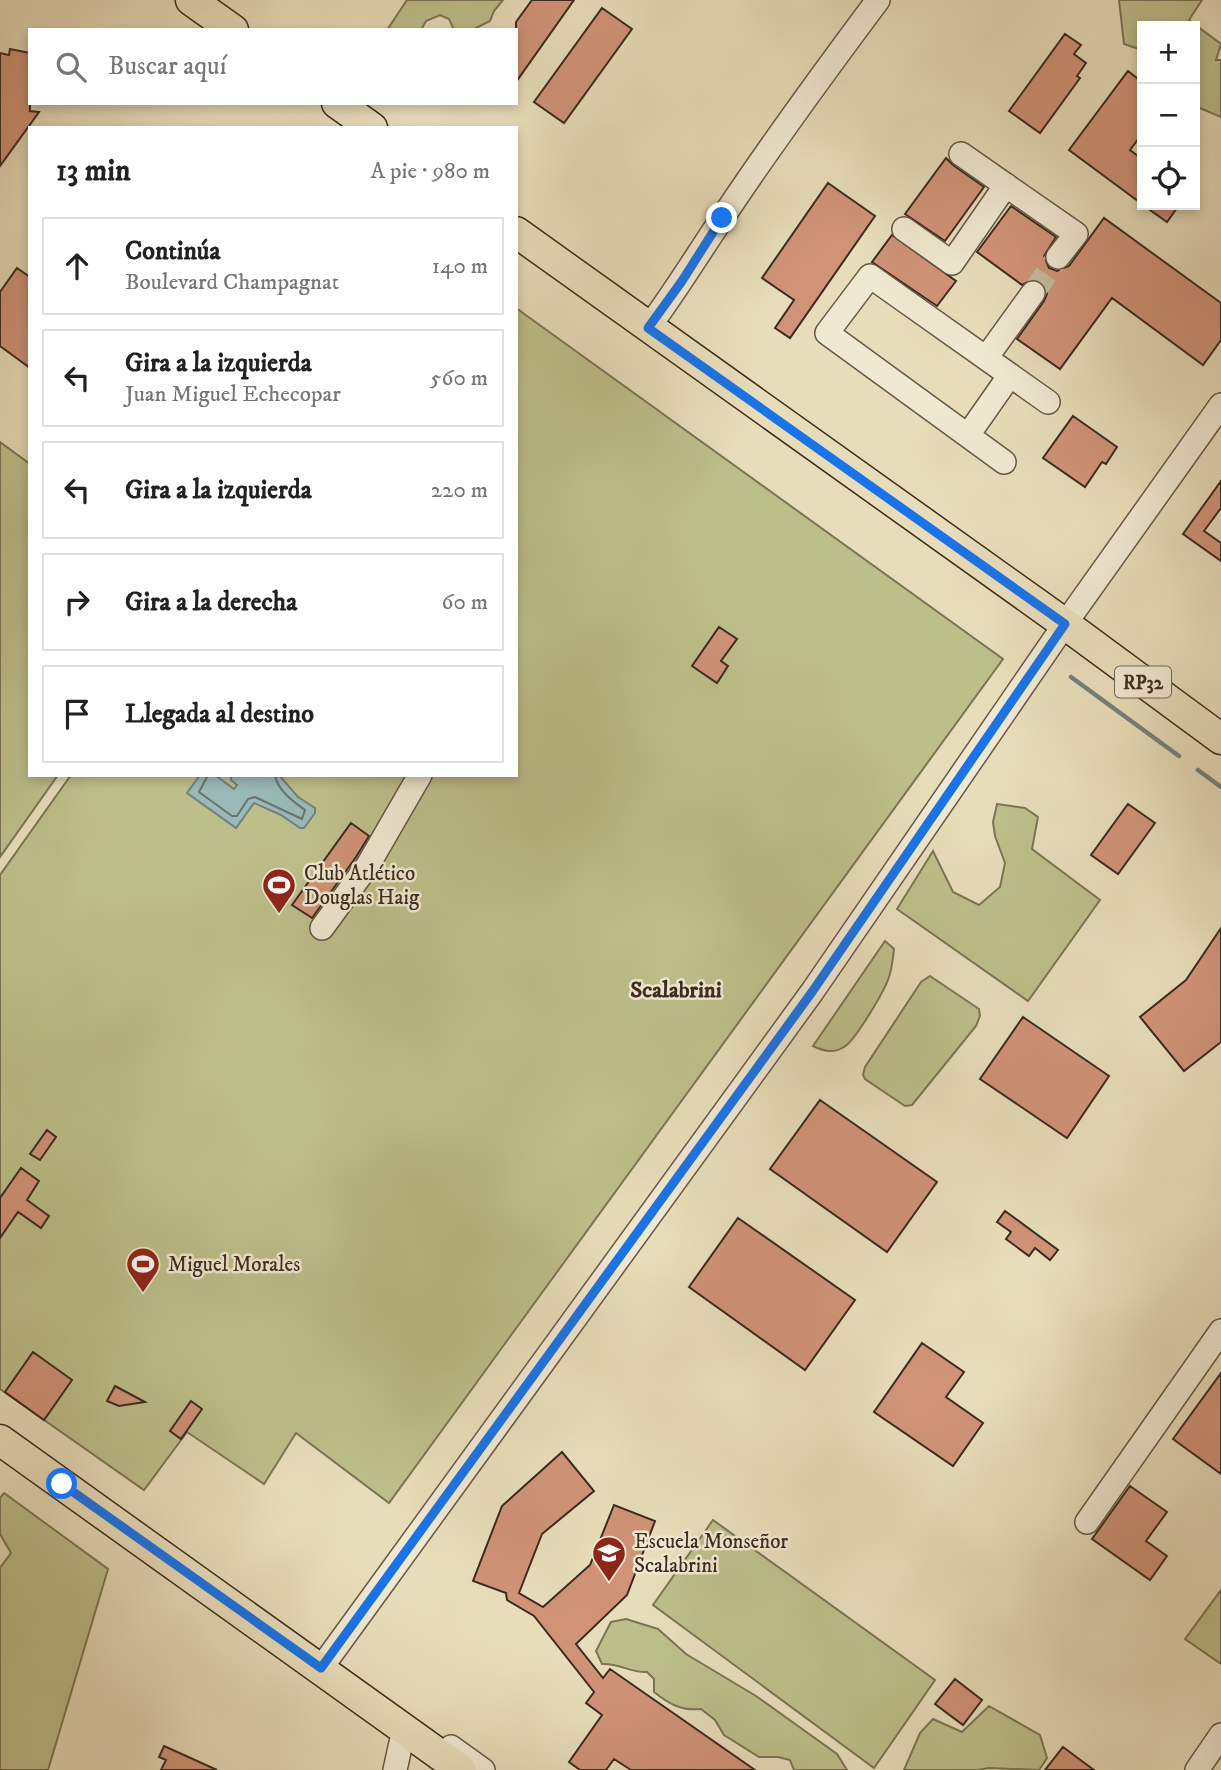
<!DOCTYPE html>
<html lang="es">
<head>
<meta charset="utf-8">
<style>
  body { margin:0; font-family:"IM FELL DW Pica",serif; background:#f6f6f6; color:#222 }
  .controls { position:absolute; right:21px; top:21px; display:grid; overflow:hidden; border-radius:0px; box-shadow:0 4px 10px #0003 }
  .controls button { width:63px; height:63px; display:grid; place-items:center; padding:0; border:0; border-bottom:2px solid #e0e0e0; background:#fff; color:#222; font:35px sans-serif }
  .stop { position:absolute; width:21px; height:21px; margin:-16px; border:5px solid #1a73e8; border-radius:50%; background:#fff }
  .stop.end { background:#1a73e8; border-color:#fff; box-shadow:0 2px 7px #0008 }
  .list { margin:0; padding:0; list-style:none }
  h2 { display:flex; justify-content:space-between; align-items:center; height:91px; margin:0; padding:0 28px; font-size:30px }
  h2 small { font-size:23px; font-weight:400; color:#767676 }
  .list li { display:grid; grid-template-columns:46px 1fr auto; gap:21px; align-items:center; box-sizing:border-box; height:98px; margin:0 14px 14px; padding:0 14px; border:2px solid #e0e0e0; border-radius:0px }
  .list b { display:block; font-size:26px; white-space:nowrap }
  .list p { margin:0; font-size:23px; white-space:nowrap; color:#767676 }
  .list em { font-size:23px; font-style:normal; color:#767676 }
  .icon { flex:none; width:38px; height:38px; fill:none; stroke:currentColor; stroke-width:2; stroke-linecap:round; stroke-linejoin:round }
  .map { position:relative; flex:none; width:1221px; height:1770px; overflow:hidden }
  .search { position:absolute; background:#fff; box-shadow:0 4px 10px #0003; left:28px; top:28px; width:490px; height:77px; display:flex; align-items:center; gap:18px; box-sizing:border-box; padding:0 24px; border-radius:0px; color:#767676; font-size:26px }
  .panel { position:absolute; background:#fff; box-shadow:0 4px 10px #0003; left:28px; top:126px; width:490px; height:651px; border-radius:0px }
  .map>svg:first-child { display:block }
</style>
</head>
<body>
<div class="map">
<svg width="1221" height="1770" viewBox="0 0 1221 1770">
  <rect width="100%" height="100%" fill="#e8ddba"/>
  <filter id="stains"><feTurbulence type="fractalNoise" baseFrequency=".00286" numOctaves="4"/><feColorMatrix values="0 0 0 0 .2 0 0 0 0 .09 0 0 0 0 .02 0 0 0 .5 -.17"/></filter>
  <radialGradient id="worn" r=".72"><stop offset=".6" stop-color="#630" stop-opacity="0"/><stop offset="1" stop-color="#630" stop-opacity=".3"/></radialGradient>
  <path fill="#bdbf8b" stroke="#7d7455" stroke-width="2" d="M407,0H503L494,11L490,21L472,30H454L449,19L440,15L426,21L421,30H387Z
    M1119,0H1202L1189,20L1221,44L1216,60H1221V117L1195,106V26H1142V50L1124,44Z
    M516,308L1003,659L389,1503L296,1433L264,1484L187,1432L144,1490L0,1389V875L71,775H516Z
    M0,442L30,464V775H58L0,857Z
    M997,804L1025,808L1038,817L1032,849L1100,900L1028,1001L897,909L933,851L953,892L979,905L1000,887L1005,863L995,836L993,822Z
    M885,941L894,949C893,958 892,968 889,977C885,990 855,1041 844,1047C833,1054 823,1051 813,1046Z
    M930,976L979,1009L980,1016L976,1026L912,1105L905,1106L865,1079L863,1075L865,1067L921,982Z
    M4,1493L108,1569L48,1770H0V1568L11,1553L0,1534V1498Z
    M713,1520L935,1680L874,1768L653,1605Z
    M1221,1590V1664L1185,1639Z
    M626,1619L658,1629L686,1654L756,1696L837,1754L847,1770H794L790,1760L778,1757H759L724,1735L715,1720L701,1709C681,1711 669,1704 654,1692V1679L647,1672C631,1673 619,1663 602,1664L596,1651L611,1622Z
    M989,1706L1040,1735L1047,1758L1039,1770L989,1768L978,1770H904L920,1733L933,1719L962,1732Z"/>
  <path fill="#99bab8" stroke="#74807b" stroke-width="2" d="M200,775H215L234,789L237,785L231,780V775H279L298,797L315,808V813L304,828H300L281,815L254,803L236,828L187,793Z"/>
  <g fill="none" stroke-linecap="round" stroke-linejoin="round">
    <path stroke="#6b726c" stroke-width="2" d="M205,775L207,777L199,792L232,816H237L248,799L255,797L302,819L305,810C294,802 277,790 275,775"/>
    <path stroke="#74807b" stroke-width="4.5" d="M1071,677L1179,756
      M1198,770L1221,787"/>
  </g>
  <path fill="#d09378" stroke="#3d2a1f" stroke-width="2" d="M532,0H574L516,82V22Z
    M602,8L632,29L564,123L534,102Z
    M1065,34L1081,45L1074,54L1086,63L1077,76L1080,78L1040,133L1009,111Z
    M10,49L30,53V111L39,112L0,166V53L9,55Z
    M1128,71L1142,82V134L1130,150L1142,159V204L1069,150Z
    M946,158L953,165L984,187L945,241L905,214Z
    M828,183L875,216L790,338L775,328L794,300L762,278Z
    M1143,205H1179L1167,222Z
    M1011,206L1056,237L1044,256L1049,268L1057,271L1069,266L1104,218L1221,303V340L1203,365L1112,298L1060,369L1017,339L1044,301L1047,294L1045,287L1041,281L1034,279L1022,285L977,252Z
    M892,235L956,281L937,306L872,262Z
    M17,268L30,277V368L0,346V292Z
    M1073,416L1117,447L1106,464L1102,462L1085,487L1043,458Z
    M1221,481V508L1204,531L1221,543V561L1183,534Z
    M719,627L737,639L721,661L728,666L717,683L692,666Z
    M1128,804L1155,823L1118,874L1091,855Z
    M351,823L369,836L356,857L312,918L292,905Z
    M1221,928V1042L1184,1071L1140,1017L1186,980Z
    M1023,1017L1109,1076L1067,1138L980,1079Z
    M820,1100L937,1182L887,1252L770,1169Z
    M47,1130L56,1137L40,1160L30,1154Z
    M21,1168L39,1181L27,1200L49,1216L41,1228L18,1212L0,1238V1198Z
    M1005,1211L1058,1250L1050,1260L1035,1248L1029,1256L1006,1239L1011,1232L997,1222Z
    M738,1218L855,1300L805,1370L689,1287Z
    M922,1343L964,1372L946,1397L983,1423L953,1466L874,1412Z
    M33,1352L72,1380L44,1420L5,1392Z
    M1221,1373V1474L1173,1439Z
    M115,1386L145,1402L119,1406L107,1401Z
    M191,1401L202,1409L181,1439L170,1431Z
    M562,1452L594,1491L542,1534L519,1593L543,1607L590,1565L614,1505L655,1521L627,1595L576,1644L603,1678L610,1669L755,1770H631L614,1759L606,1770H580L569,1762L602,1715L586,1703L594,1692L534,1616L507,1600L506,1593L473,1581L502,1506Z
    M1130,1486L1167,1512L1146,1541L1167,1556L1150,1580L1092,1539Z
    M955,1679L982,1700L963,1725L935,1704Z
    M164,1746L217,1770H161L166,1760L159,1757Z
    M1063,1747L1094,1770H1045Z"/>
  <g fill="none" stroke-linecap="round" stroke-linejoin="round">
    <path stroke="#c6b99b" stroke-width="23" stroke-dasharray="23 11" stroke-linecap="butt" d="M1033,293L1058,257"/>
    <g stroke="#685746" stroke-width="26">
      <path id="minor" d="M961,154L1076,234L1058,257
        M904,229L952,263L1006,185
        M648,328C675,292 698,254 723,217C772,143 825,71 878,0
        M986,358L1033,293
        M968,435L1010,375
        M1004,462L827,333L870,276L1048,402
        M322,928L368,865L420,775
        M1087,1522L1221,1331
        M321,1668L812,992L1065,624L1221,405
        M451,1747L483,1770
        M395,1770L404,1729
        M1197,1770L1221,1735"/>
    </g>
    <g stroke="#3d2a1f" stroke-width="33">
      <path id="major" d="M191,0L233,30
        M337,103L372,128
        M516,232L1065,624L1221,739
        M0,1440L461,1770"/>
    </g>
    <use href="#minor" stroke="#f0e9d2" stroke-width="23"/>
    <use href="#major" stroke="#e8ddba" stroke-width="30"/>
  </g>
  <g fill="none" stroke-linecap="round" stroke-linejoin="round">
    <path stroke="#1a73e8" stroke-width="9" d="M62,1484L321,1668L812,992L1065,624L648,328L682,281L722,218"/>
  </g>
  <defs>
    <g id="stadium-pin" transform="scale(1.75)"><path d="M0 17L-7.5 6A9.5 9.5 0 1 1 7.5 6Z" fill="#8f2418" stroke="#f0e9d2"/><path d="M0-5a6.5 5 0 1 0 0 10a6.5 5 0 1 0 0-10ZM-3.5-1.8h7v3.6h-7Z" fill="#fff"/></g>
    <g id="school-pin" transform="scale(1.75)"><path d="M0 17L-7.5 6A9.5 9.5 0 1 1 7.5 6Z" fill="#8f2418" stroke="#f0e9d2"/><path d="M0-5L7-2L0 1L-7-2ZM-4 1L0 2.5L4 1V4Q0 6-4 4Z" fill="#fff"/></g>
  </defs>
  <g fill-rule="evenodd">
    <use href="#stadium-pin" x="279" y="885"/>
    <use href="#stadium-pin" x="143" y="1264"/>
    <use href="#school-pin" x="609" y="1553"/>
  </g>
  <g text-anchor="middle" stroke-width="5" stroke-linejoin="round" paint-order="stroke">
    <rect fill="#f0e9d2" stroke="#736355" stroke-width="2" x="1115" y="666.5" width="56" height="31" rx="5"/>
    <g font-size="19" font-weight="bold" fill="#3d2a1f">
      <text x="1143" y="689">RP32</text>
    </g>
    <g font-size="21" fill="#3d2a1f" stroke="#f0e9d2" text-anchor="start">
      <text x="304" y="880">Club Atlético<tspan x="304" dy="24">Douglas Haig</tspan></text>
      <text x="168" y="1271">Miguel Morales</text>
      <text x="634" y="1548">Escuela Monseñor<tspan x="634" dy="24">Scalabrini</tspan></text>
    </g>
    <g font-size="23" font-weight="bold" fill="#3d2a1f" stroke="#f0e9d2">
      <text x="676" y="997">Scalabrini</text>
    </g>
  </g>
  <rect width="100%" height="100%" filter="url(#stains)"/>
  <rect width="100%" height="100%" fill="url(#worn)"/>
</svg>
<div class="controls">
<button>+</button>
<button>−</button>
<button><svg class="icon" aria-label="locate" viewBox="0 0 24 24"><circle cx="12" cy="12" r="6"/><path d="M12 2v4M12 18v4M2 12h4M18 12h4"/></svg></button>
</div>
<div class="stop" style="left:62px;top:1484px"></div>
<div class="stop end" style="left:722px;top:218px"></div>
<div class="search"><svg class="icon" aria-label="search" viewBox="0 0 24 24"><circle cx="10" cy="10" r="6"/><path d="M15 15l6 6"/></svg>Buscar aquí</div>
<section class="panel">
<h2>13 min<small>A pie · 980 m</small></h2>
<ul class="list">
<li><svg class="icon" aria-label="ahead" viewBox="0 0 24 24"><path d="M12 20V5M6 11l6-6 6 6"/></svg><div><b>Continúa</b><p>Boulevard Champagnat</p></div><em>140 m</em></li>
<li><svg class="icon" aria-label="left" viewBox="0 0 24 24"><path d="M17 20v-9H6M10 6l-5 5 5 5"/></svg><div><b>Gira a la izquierda</b><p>Juan Miguel Echecopar</p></div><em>560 m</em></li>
<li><svg class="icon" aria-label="left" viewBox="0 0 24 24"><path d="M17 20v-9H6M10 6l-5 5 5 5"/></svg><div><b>Gira a la izquierda</b></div><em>220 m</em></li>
<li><svg class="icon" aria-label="right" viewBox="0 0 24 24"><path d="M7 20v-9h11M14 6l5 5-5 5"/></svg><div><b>Gira a la derecha</b></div><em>60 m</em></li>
<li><svg class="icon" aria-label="arrive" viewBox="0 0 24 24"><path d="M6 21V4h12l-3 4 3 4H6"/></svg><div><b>Llegada al destino</b></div></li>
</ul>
</section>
</div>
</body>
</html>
